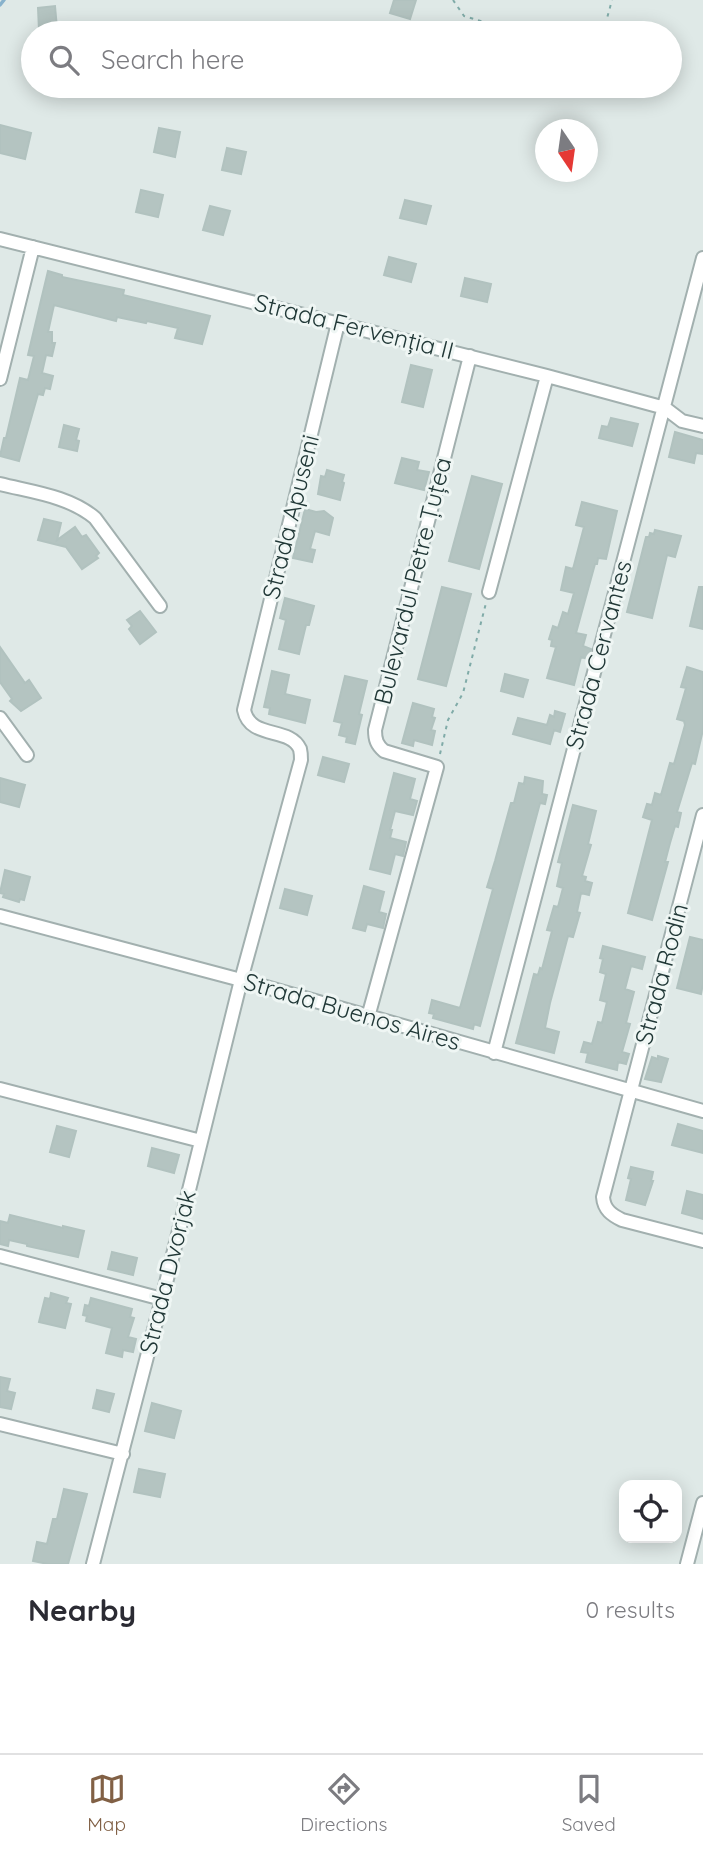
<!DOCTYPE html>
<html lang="en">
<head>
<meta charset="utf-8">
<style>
  body { margin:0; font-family:Quicksand,sans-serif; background:#f7f7f7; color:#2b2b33 }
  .controls { position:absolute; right:21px; bottom:21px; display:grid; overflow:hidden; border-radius:14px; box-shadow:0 4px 18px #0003 }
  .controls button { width:63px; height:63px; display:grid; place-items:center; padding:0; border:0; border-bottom:2px solid #e1e1e2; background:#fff; color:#2b2b33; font:35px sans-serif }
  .compass { position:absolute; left:535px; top:119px; width:63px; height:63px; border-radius:50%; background:#fff; box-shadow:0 4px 18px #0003; rotate:167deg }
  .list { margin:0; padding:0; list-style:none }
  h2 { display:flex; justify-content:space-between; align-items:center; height:91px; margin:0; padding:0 28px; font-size:30px }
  h2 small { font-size:23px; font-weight:400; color:#7c7c81 }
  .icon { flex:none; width:38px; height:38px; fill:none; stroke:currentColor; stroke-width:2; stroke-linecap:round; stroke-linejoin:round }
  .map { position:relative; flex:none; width:703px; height:1564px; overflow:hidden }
  .search { position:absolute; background:#fff; box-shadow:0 4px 18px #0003; left:21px; right:21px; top:21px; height:77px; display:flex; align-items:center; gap:18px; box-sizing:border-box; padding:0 24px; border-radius:38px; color:#7c7c81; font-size:26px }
  .sheet { height:189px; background:#fff }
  nav { display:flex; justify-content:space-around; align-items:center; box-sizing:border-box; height:98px; border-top:2px solid #e1e1e2; background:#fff; font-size:19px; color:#7c7c81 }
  nav a { display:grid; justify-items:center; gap:4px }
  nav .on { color:#816045 }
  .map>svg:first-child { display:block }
</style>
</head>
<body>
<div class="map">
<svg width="703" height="1564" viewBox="0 0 703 1564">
  <rect width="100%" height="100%" fill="#dfe9e7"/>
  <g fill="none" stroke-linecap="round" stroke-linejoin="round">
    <path stroke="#88b2cc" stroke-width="3.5" d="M0,5L4,0"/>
  </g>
  <path fill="#b4c4c1" stroke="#b1c2bf" stroke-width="2" d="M394,0H416L410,19L390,13Z
    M55,6L57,28L39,30L38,8Z
    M0,125L31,133L25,159L0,153Z
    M159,128L180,132L175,157L154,152Z
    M227,148L246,152L241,174L222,170Z
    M141,190L163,195L158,217L136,212Z
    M405,200L431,206L426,224L400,218Z
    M210,206L230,211L223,235L203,230Z
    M389,257L416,264L411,282L384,275Z
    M48,271L62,275V277L124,290L123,295L210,316L202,344L175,338L178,328L147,321L146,323L117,317L116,321L54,305L48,332H52V343H55L52,356L46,355L42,373L53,376L50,389L45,388L43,395L38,394L19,461L0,456L4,438H6L20,378L28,380L34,356L28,355Z
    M465,278L491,284L487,302L461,296Z
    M411,365L432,370L423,407L402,402Z
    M611,418L638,424L632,446L599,438L602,426L608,427Z
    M64,425L79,429L76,440L79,441L77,451L59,447Z
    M675,432L703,440V454L696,453L694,463L669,457Z
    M402,458L419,462L417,470L429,472L424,490L395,483Z
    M327,470L344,475L342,482L344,483L340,500L318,494L321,476L325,477Z
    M472,476L502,484L479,569L449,561Z
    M582,502L617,511L606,559L598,558L597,564H595L576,633L586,635L583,646L591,649L588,659L581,657L574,685L547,678L556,647L551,646L552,640L549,639L553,626L558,628L563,612L568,614L574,593L561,590L566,567L573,569L584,527L576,525Z
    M305,509L316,512L324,511L333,518L329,535L315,531L310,549L315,550L312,562L293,558Z
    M44,519L61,523L57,540L75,527L82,537L86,535L99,553L96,556L98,558L82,569L66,547L38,540Z
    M655,530L681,536L675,557L667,555L652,618L627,612L646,537H649L650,533L654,534Z
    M442,587L471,594L446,686L418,679Z
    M699,587H703V629L690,626Z
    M285,598L314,606L309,625H306L299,654L279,649L286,620L280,618Z
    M140,611L156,632L140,644L129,629L132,626L127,620Z
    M0,647L25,683L29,680L41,698L21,711L10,701L12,699L0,682Z
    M687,667L703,672V730L695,764L692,763L677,812L681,813L678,827L675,826L670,843L665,862H668L652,920L628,913L652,820L643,817L647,804L652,805L655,793L661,795L670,763L674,764L685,725L684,721L677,719L686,688L681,687Z
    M272,671L289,675L285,694L310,700L305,723L269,714L270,708L264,707Z
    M505,674L528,680L523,697L501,691Z
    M345,676L367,681L359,714L362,715L355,744L346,742L347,737L339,735L342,723L334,721Z
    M413,703L434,709L432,717L435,718L431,730L435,731L432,745L414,740L413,746L402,743Z
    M555,711L565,714L560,732L554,730L550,744L513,734L518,718L547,725L550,715L554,717Z
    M323,757L349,764L344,782L318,775Z
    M394,773L415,779L410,799L417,801L413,815L395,811L390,830H392L390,838L406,842L403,856L395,854L390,874L370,869Z
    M525,777L543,781L542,794L547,795L545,804L540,803L480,1026L474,1024L473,1029L433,1018L434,1014L429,1013L432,1000L460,1008L493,889L487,887L495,861L511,803H514L519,783L524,784Z
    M0,778L25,785L19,807L0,802Z
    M573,805L596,811L588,844L591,845L582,876L586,877L585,881L592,883L589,895L581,893L577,912L580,913L573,937L568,936L550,1003L545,1028L559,1032L554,1053L516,1043L534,974L538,975L540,968L542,969L552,931L547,930L554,906L558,907L563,888L557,886L562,863L558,862Z
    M5,870L30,877L24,900L20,899L19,902L3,897L4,894L0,893Z
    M364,886L384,892L379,912L386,914L383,928L367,924L365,931L353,928Z
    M285,889L312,896L307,915L280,908Z
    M690,937L703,940V984L701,994L677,988Z
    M603,946L645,957L642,969L631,966L625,989L634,992L626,1023L630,1024L622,1052L629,1054L626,1064L618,1062L617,1070L586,1062L588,1053L581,1052L584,1042L592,1044L598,1022L602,1023L607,1002L600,1000L606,974L600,972L603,959L600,958Z
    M658,1056L668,1059L661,1082L645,1079L652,1057L658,1059Z
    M678,1124L703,1131V1153L672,1145Z
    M57,1126L76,1131L69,1157L50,1152Z
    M152,1148L179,1155L174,1173L148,1166Z
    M631,1167L653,1172L651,1181H653L645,1205L626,1200L631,1179L628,1178Z
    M687,1191L703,1195V1219L682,1213Z
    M10,1215L63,1228V1226L84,1231L78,1257L27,1246V1244L9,1240L8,1246L0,1244V1221L8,1223Z
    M112,1252L137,1258L133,1275L108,1269Z
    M51,1293L68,1298L66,1303L71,1304L65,1328L39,1322L45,1298L50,1299Z
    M91,1298L132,1309L130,1317L134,1318L128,1337L136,1339L133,1352L123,1350L122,1357L106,1353L112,1328L86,1321L87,1316L83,1315L85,1305L89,1306Z
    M0,1377L10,1379L7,1391L15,1393L11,1409L0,1407Z
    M97,1390L114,1394L109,1412L93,1408Z
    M152,1403L181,1411L174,1438L145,1431Z
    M139,1469L165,1474L160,1497L134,1492Z
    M64,1489L87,1494L68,1564H48L33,1561L37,1542L47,1544L53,1519H57Z"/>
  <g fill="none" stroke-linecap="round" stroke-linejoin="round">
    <g stroke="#a2b0af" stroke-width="16">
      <path id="minor" d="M0,239L547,376L665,408L682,421L703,426
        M0,379L33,247
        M0,484C32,492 69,496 95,518L160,606
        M489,592L547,376
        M0,718L27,755
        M703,815L603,1197C604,1210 612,1215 622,1220L703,1241
        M0,916L241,980L703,1111
        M368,1017L437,767L384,751C377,745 375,740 375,730L470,356
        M494,1053L703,258
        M0,1089L201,1141
        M0,1256L162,1299
        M0,1424L123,1454
        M93,1564L162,1299L241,980L301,760C301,757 301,753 300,749C290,726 250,740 244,710L338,323
        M687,1564L703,1503"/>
    </g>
    <path stroke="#80aba8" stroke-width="2" stroke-dasharray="3.5 5" stroke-linecap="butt" d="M453,0L464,16L522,33
      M603,33L612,0
      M440,754L448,720L463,693L486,603"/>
    <use href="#minor" stroke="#fff" stroke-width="12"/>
  </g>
  <g text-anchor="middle" stroke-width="6" stroke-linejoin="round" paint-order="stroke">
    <g font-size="24" fill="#213837" stroke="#eff6f4">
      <text transform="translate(354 327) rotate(14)" y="8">Strada Fervenția II</text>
      <text transform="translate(291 517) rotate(-76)" y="8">Strada Apuseni</text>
      <text transform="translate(413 581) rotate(-76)" y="8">Bulevardul Petre Țuțea</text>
      <text transform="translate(599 655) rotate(-75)" y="8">Strada Cervantes</text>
      <text transform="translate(662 974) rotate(-75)" y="8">Strada Rodin</text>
      <text transform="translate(352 1012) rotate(16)" y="8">Strada Buenos Aires</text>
      <text transform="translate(168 1272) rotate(-76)" y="8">Strada Dvorjak</text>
    </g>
  </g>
</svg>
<div class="controls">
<button><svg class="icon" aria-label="locate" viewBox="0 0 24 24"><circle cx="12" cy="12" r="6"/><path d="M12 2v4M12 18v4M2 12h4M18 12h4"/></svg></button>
</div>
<svg class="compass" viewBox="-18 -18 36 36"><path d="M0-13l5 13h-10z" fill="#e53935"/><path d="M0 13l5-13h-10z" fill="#7c7c81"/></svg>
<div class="search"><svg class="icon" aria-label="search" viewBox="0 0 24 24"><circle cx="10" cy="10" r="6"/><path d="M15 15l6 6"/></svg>Search here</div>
</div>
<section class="sheet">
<h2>Nearby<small>0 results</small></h2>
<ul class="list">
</ul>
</section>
<nav>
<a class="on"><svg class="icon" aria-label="map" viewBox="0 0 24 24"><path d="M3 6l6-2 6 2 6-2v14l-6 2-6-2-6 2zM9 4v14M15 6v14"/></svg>Map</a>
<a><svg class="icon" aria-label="directions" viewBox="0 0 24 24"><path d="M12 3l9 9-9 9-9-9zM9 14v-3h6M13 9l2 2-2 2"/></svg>Directions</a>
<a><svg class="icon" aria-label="saved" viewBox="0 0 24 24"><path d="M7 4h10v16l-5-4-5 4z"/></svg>Saved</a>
</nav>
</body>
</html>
